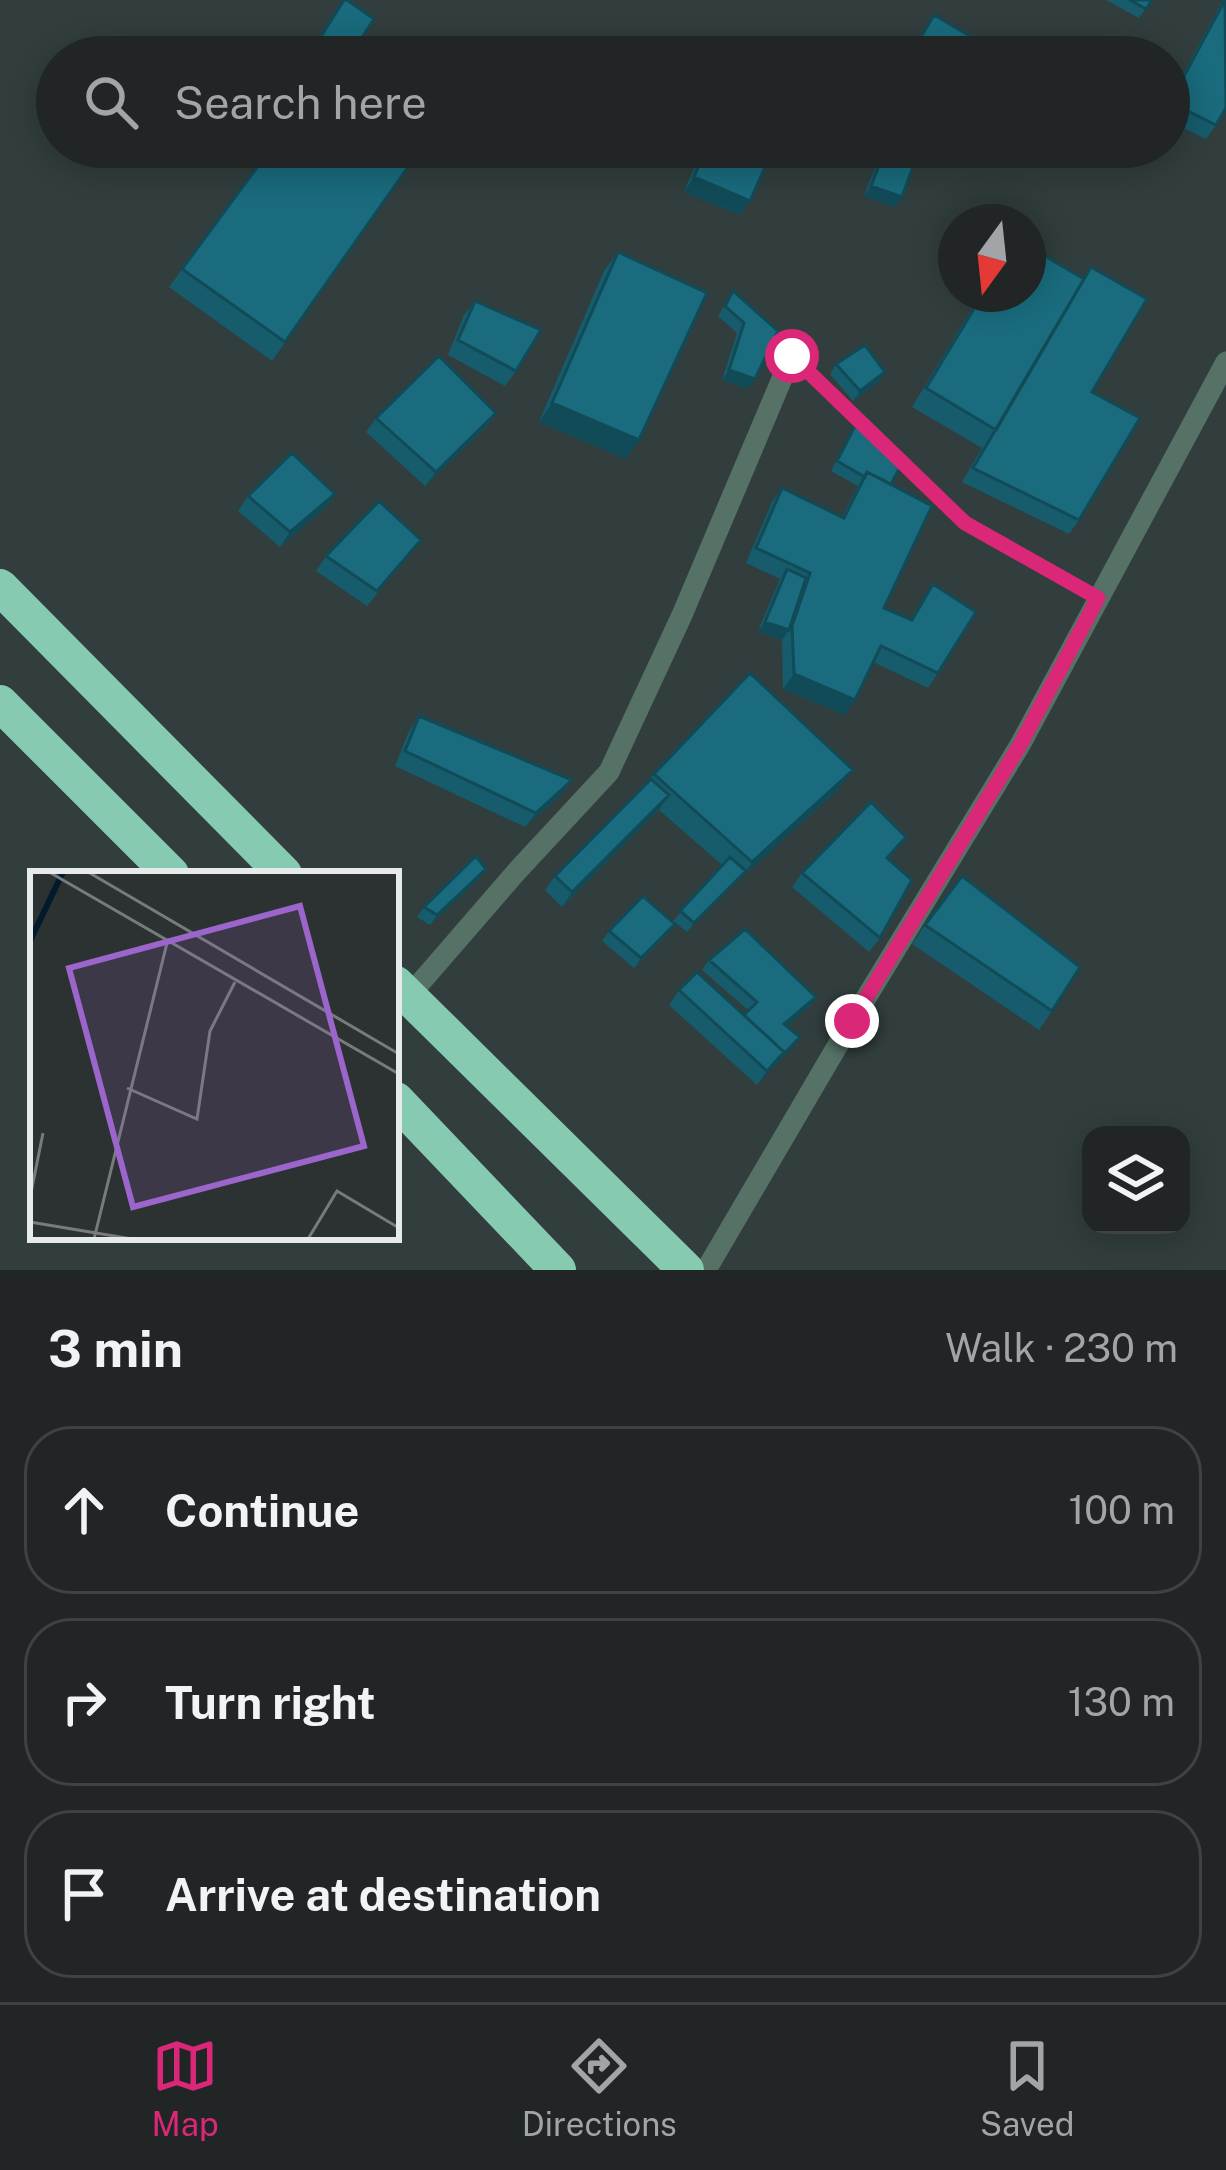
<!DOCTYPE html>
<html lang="en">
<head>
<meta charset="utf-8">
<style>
  body { margin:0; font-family:"Public Sans",sans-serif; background:#2d3132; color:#f1f3f6 }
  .controls { position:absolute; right:36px; bottom:36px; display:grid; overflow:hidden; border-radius:24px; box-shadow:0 6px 30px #0003 }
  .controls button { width:108px; height:108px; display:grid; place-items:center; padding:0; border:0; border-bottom:3px solid #3e4242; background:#212525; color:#f1f3f6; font:60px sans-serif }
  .compass { position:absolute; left:938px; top:204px; width:108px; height:108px; border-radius:50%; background:#212525; box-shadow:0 6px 30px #0003; rotate:195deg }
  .stop { position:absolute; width:36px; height:36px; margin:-27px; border:9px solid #db2777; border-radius:50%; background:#fff }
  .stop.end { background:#db2777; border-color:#fff; box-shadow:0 3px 12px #0008 }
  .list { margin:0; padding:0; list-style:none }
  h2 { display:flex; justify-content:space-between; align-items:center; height:156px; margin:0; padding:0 48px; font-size:51px }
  h2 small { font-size:39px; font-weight:400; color:#a2a5a7 }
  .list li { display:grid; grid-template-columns:78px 1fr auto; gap:36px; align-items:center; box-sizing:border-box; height:168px; margin:0 24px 24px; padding:0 24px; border:3px solid #3e4242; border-radius:48px }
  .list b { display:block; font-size:45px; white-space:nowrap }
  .list em { font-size:39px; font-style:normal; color:#a2a5a7 }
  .icon { flex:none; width:66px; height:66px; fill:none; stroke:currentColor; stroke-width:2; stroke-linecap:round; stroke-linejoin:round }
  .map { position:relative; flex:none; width:1226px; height:1270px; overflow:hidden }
  .search { position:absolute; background:#212525; box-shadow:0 6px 30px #0003; left:36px; right:36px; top:36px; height:132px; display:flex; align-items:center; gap:30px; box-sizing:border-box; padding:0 42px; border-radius:66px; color:#a2a5a7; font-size:45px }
  .sheet { height:732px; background:#212525 }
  nav { display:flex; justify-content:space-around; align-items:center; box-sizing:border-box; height:168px; border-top:3px solid #3e4242; background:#212525; font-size:33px; color:#a2a5a7 }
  nav a { display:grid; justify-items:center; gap:6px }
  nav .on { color:#db2777 }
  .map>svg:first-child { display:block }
</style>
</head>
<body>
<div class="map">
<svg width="1226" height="1270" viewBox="0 0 1226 1270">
  <rect width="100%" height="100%" fill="#2c3131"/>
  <path fill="#313e3d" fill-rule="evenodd" d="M0,0H1226V1270H0ZM57,57H1169V147H57ZM956,222H1028V294H956ZM33,874H396V1237H33ZM1091,1135H1181V1225H1091Z"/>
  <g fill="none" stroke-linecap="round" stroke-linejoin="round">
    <path stroke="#567166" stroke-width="10" d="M793,356L965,523L1098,598"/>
    <path stroke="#567166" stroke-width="21" d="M408,997L518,870L609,772L682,615L792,355
      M706,1270L852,1021L1020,745L1226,362"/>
    <path stroke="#86cbb1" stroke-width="36" d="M0,587L284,874
      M0,703L171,874
      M396,984L686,1270
      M396,1100L558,1270"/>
  </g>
  <path fill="#165c6c" d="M1106,0H1152L1139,18Z
    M1223,0H1226L1216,125L1206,139L1169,121V100Z
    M272,147H422L272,361L169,287Z
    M676,147H761L740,215L684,192L694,168L670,159Z
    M883,147H920L895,207L864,196Z
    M618,252L626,459L539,422L604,271Z
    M1091,267L1092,392L1079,520L1069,534L962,482L982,448L912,407L981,294H1028L1083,278Z
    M733,291L778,331L748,389L722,380L737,333L718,316Z
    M475,301L516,371L505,386L448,355L464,315Z
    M836,364L885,372L879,382L853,401L830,374Z
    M496,413L486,427L425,486L366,432L376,418Z
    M858,420L891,484L884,608L911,619L933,584L938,673L928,688L873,662L855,700L845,715L783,689L782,640L758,631L780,579L746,563L772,502L782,488L842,517L858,486L831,471Z
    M335,494L325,508L280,547L238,511L248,496Z
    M421,540L367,606L316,571L326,556Z
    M419,716L562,794L525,827L395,766L409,731Z
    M654,774L839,789L739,880L687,932L673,921L722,865L659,810L562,907L545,890L555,876Z
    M895,851L888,860L880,938L869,952L792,887L802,873Z
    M479,879L430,925L417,917L424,907Z
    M925,925L1052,1011L1039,1030L912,944Z
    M609,931L668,934L634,968L602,941Z
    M709,960L816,997L809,1007L787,1026L800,1037L757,1085L669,1005L679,990L744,1015L748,1010L702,970Z"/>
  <path fill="#124b58" d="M678,147H686L704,153L694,168L670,159Z
    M694,177L750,201L740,215L684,192Z
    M871,186L902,197L895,207L864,196Z
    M729,370L755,379L748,389L722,380Z
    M885,372L879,382L853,401L860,391Z
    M552,403L639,440L626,459L539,422Z
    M496,413L486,427L425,486L436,472Z
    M335,494L325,508L280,547L290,532Z
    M765,622L789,630L782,640L758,631Z
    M794,674L855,700L845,715L783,689Z
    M853,770L839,789L739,880L687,932L694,923L746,871L752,862Z
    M572,780L562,794L525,827L536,813Z
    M669,795L659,810L562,907L572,892Z
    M486,869L479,879L430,925L437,915Z
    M675,924L668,934L634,968L641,958Z
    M816,997L809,1007L778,1034L784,1024Z
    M800,1037L793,1047L757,1085L767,1071Z"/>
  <path fill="#196b7d" stroke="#124b58" stroke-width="3" d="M344,0H347L374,19L349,57H308Z
    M1130,0H1152L1146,9Z
    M1225,0L1226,108L1216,125L1170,102Z
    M934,15L987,46L980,57H909Z
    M405,47L418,57H396Z
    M272,147H422L285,342L182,269Z
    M686,147H761L772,151L750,201L694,177L704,153Z
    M886,147H920L902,197L871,186Z
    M1028,246L1084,279L996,430L926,388L983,294H1028Z
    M618,252L707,293L639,440L552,403Z
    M1091,267L1147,299L1092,392L1140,418L1079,520L973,468Z
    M733,291L778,331L755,379L729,370L744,323L725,306Z
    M475,301L541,330L516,371L458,340Z
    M865,345L885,372L860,391L836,364Z
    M439,356L496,413L436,472L376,418Z
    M858,420L903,462L891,484L867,472L865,477L837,461Z
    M292,453L335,494L290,532L248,496Z
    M867,472L932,506L884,608L912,620L933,584L976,612L938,673L881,646L855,700L794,674L792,626L810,573L756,548L782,488L844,518Z
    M379,501L421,540L377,591L326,556Z
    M787,569L806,578L789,630L765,622Z
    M750,673L853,770L752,862L654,774Z
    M419,716L572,780L536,813L405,751Z
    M651,779L669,795L572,892L555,876Z
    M871,802L906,837L887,858L912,880L880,938L802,873Z
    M476,856L486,869L437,915L424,907Z
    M730,857L746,871L694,923L680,911Z
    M962,876L1080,967L1052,1011L925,925Z
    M643,896L675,924L641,958L609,931Z
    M745,929L816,997L784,1024L800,1037L781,1057L784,1052L744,1015L757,1002L709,960Z
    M697,972L784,1052L767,1071L679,990Z"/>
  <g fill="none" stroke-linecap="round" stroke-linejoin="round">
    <path stroke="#db2777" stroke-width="15" d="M792,356L965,523L1098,598L1020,745L852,1021"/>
  </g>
  <g transform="translate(30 871)">
    <rect width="369" height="369" fill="#2c3131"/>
    <path fill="none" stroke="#011b2d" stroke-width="6" d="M0,70L33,1"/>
    <path fill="none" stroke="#777b7b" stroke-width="3" d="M19,1L369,203M58,1L369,183M97,217L167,248L180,160L205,111M0,327L13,262M0,351L102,368M64,368L137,72M278,368L307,320L369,357"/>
    <path fill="#9b65cc" fill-opacity="0.15" stroke="#9b65cc" stroke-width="6" d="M270,35L334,275L103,336L39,97Z"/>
    <rect width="369" height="369" fill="none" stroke="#e7eaea" stroke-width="6"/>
  </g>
</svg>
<div class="controls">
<button><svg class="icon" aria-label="layers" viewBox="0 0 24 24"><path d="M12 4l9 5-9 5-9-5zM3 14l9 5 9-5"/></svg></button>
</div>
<svg class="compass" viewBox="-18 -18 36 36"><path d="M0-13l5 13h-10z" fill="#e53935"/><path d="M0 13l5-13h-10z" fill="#a2a5a7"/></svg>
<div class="stop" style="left:792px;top:356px"></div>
<div class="stop end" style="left:852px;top:1021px"></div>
<div class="search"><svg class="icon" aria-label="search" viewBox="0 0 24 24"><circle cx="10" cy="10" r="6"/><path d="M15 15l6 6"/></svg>Search here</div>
</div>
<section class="sheet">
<h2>3 min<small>Walk · 230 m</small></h2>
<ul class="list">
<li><svg class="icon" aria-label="ahead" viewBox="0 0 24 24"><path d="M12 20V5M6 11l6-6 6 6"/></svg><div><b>Continue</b></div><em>100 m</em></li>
<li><svg class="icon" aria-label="right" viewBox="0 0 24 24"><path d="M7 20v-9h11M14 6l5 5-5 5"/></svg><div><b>Turn right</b></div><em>130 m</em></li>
<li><svg class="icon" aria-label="arrive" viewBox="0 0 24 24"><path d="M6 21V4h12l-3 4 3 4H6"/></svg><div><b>Arrive at destination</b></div></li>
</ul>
</section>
<nav>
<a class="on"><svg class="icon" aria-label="map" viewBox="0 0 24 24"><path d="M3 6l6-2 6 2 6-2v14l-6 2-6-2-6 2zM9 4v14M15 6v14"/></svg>Map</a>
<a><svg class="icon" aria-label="directions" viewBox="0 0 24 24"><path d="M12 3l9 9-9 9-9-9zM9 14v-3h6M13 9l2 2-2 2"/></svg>Directions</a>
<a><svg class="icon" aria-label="saved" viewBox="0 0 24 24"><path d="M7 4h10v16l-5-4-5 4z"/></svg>Saved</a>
</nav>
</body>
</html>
